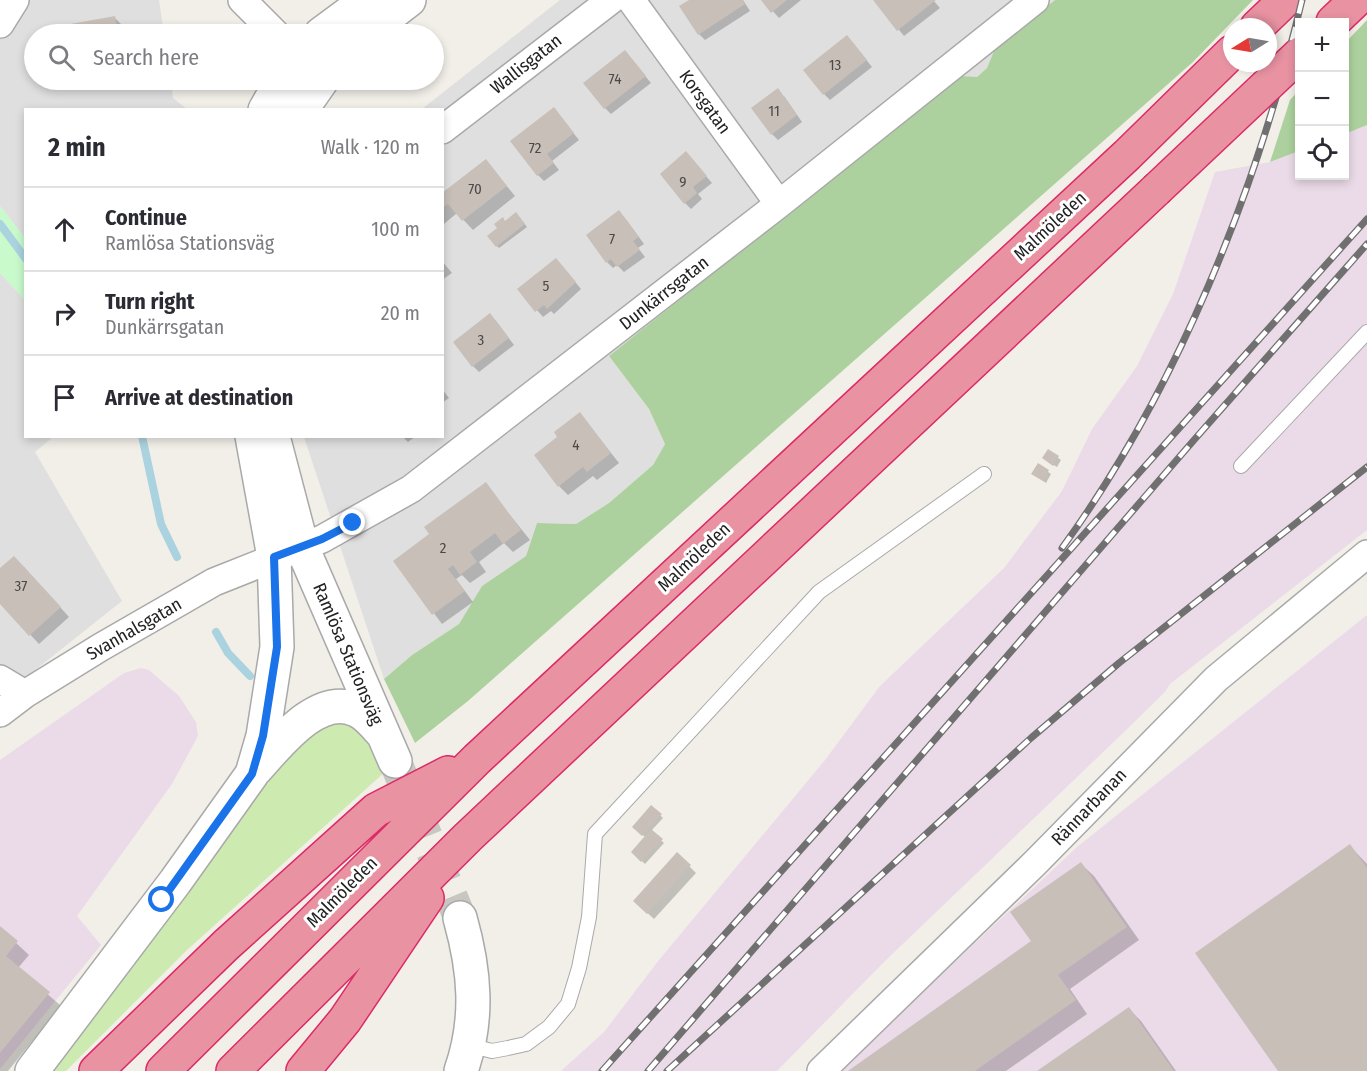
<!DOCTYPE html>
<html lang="en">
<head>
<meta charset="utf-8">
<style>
  body { margin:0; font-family:"Fira Sans Condensed",sans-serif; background:#f7f7f7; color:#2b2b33 }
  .controls { position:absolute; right:18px; top:18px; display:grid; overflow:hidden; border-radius:0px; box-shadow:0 3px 9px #0003 }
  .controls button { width:54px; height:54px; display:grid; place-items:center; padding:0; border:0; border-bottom:2px solid #e1e1e2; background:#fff; color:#2b2b33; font:30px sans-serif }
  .compass { position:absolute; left:1223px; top:18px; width:54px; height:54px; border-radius:50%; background:#fff; box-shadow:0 3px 9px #0003; rotate:259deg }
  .stop { position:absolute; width:18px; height:18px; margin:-14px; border:4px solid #1a73e8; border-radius:50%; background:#fff }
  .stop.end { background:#1a73e8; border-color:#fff; box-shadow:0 2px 6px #0008 }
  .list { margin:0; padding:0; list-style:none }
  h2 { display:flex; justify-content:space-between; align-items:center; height:78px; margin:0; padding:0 24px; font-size:26px }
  h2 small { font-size:20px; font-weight:400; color:#7c7c81 }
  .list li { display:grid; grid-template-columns:39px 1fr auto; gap:18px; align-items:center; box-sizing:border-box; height:84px; padding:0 24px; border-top:2px solid #e1e1e2 }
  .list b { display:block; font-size:22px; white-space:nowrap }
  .list p { margin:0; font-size:20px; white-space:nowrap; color:#7c7c81 }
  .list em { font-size:20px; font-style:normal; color:#7c7c81 }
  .icon { flex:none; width:33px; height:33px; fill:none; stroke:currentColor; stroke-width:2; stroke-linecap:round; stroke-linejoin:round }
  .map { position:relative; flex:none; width:1367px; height:1071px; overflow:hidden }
  .search { position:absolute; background:#fff; box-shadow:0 3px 9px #0003; left:24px; top:24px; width:420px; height:66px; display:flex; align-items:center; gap:15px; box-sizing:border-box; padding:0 21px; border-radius:33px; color:#7c7c81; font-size:22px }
  .panel { position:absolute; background:#fff; box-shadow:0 3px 9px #0003; left:24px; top:108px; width:420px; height:330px; border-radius:0px }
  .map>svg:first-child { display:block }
</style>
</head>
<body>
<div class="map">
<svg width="1367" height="1071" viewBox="0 0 1367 1071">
  <rect width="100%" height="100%" fill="#f2efe9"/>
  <path fill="#e0dfdf" d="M0,0H159L164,34H34V80H171L173,98L187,109L26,110L25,238L0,206Z
    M560,0H1055L996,46L987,68L977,77L609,356L649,409L665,444L653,465L609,503L576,524L537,523L526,556L482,586L459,624L412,655L384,679L304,437L442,436V110L422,109Z
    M0,273L25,300L26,436L53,437L35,452L122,601L0,698Z"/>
  <path fill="#ebdbe8" d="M1367,125V530L1170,684L1165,692L1122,734L884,962L777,1071H561L604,1032L659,960L825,760L880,686L1004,568L1062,491L1092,429L1137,366L1173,294L1215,172L1270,162L1299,151L1300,176H1344L1345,134Z
    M1367,615V1071H839L1077,847Z
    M141,668L149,670L179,696L196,722L198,736L172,784L77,916L101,945L0,1069V760L124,673Z"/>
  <path fill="#cdebb0" d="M340,721L358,729L386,771L187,950L66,1071H47L303,733Z"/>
  <path fill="#add19e" d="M1055,0H1253L1193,62L468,701L415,743L384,679L412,655L459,624L482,586L526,556L537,523L576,524L609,503L653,465L665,444L649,409L609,356L960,76L977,77L987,68L996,46Z
    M1367,20V125L1345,134V43Z
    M1299,90V151L1270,162L1290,100Z"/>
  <path fill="#c8facc" d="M0,206L25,238V300L0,273Z"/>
  <path fill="#0003" d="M691,0H743L750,11L705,40L699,34Z
    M763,0H801L779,18Z
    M875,0H933L940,8L904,36Z
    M115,18L121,24L123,34H51L50,29Z
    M853,43L872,67L830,100L824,94Z
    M625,52L651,83L611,114L605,108Z
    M784,96L802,122L778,140L772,134Z
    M554,109L579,140L552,161L559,170L544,181L538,175Z
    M692,160L712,183L698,194L702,199L691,209L685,203Z
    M486,161L515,196L473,230L457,213L444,224L442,194Z
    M519,217L527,227L499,248L497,246L506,223Z
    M625,218L644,244L638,248L645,257L624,272L617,265L613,268L607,262Z
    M442,261L452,273L442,280Z
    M562,266L581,289L554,314L551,311L543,317L519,289Z
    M496,321L514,345L479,372L473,366Z
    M442,389L449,398L442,403Z
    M580,414L619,463L597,480L593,476L568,495L559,486L560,437Z
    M402,436H416L408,442Z
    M1048,451L1061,460L1057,467L1047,461Z
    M1038,465L1051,474L1046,483L1036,476Z
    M485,484L530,540L513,552L504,543L479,562L486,572L470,583L462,575L456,579L473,602L442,624L395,561L431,535Z
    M24,567L69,617L39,644L0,602V570Z
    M651,807L663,818L651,831L664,843L645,864L633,852L646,838L634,827Z
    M1350,846L1367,864V1071H1280Z
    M677,854L696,873L654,919L641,907Z
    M1081,864L1094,876L1139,940L1070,989L1087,1014L1006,1071H850L1033,942Z
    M0,928L29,955L18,968L61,1006L8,1071H0Z
    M1128,1008L1141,1021L1176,1071H1040Z"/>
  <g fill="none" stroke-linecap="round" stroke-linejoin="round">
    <path stroke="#aad3df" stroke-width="8" d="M0,224L26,259
      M142,436L161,524L177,557
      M216,632L228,653L250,676"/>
  </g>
  <path fill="#c7bfb8" d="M689,0H743L745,4L698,35L679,6Z
    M761,0H787L771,13Z
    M873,0H936L897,31Z
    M115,16L118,34H49L48,28Z
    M847,35L867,60L823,95L803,70Z
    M625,50L646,76L604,109L583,83Z
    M778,88L797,115L771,135L751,108Z
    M554,107L574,133L547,154L554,163L537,176L510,141Z
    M686,151L707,176L693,187L697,193L684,204L660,174Z
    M486,159L507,186L462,221L448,204L442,208V193Z
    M619,210L639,237L633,241L640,250L617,267L611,259L606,263L586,235Z
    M516,212L525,224L496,247L487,236L497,228L494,224L503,217L505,221Z
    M556,258L576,282L547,309L544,305L535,312L517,289Z
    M490,313L509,338L472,367L453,342Z
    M580,412L611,453L587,472L583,467L558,487L534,455L557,437L554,432Z
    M1048,449L1059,456L1053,466L1042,458Z
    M1038,463L1049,470L1043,481L1031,474Z
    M486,482L521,530L503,544L495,533L470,552L477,562L460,575L453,565L448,569L465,591L432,615L393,561L429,534L424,527Z
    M14,556L61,607L29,636L0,604V568Z
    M651,805L662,814L642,836L632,827Z
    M651,829L663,839L641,862L631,852Z
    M1350,844L1367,868V1071H1278L1195,953Z
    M677,852L691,865L647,914L633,901Z
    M1081,862L1127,927L1058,975L1076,1000L975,1071H848L1031,941L1010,912Z
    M0,926L18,941L6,956L50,992L0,1053Z
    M1129,1007L1174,1071H1037Z"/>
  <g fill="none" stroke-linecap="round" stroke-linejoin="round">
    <path stroke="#c8c6c1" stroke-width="33" stroke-dasharray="33 16" stroke-linecap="butt" d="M395,761L460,918"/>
    <g stroke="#a9a9a9" stroke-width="16">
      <path id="service" d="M1241,466L1367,332
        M468,1045L492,1051L508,1048L526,1044L549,1027L568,1004L579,968L589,917L595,834L819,592L984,474"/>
    </g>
    <g stroke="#a9a9a9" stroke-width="30">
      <path id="minor" d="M242,0L276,34
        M631,0L779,204
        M0,24L15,0
        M442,130L611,0
        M0,679L25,694
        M0,713L25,694L101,647L214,582L322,539L411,489L779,204L1035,0
        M821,1071L1035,863L1216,679L1367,554"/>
    </g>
    <g stroke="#a9a9a9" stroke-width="36">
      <path id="tertiary" d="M321,34L367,0
        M365,34L409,0
        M265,110L282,80
        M301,110L322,80
        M275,444L302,547L395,761
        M256,769C278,745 318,692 356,710C366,714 374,724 381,732
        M460,918C475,971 479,1019 461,1071
        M32,1071L175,882L252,774L263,736L277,647L274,557L252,436"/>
    </g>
    <g stroke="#dc2a67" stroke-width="36">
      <path id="motorway" d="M1333,22L1356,0
        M1257,27L1285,0
        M96,1071L226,945L376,810L448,773
        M163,1071L477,759L1127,155L1232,52
        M233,1071L468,837L1156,190
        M303,1071L345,1020L427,898"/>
    </g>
    <use href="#service" stroke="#fff" stroke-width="14"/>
    <use href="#minor" stroke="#fff" stroke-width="27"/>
    <use href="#tertiary" stroke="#fff" stroke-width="33"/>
    <use href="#motorway" stroke="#e892a2" stroke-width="33"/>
    <g stroke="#707070" stroke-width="7">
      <path id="rail" d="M1062,548C1177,390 1257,190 1302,0
        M602,1071L1367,219
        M648,1071L1194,440L1367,244
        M667,1071L1031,738L1119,663L1367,467"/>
    </g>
    <use href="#rail" stroke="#fff" stroke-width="4.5" stroke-dasharray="14" stroke-linecap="butt"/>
    <g stroke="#dc2a67" stroke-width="36" stroke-linecap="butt">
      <path id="motorway-bridge" d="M1156,190L1300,54"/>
    </g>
    <use href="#motorway-bridge" stroke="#e892a2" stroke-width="33"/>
  </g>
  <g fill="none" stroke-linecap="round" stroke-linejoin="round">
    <path stroke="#1a73e8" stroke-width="8" d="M162,900L252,774L263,736L277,647L274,557L322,539L353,523"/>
  </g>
  <g text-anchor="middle" stroke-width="6" stroke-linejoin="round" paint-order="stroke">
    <g font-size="15" fill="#4b4948">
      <text x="835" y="70">13</text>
      <text x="615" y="84">74</text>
      <text x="774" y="116">11</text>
      <text x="535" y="153">72</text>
      <text x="683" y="187">9</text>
      <text x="475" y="194">70</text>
      <text x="612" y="244">7</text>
      <text x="546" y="291">5</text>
      <text x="481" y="345">3</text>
      <text x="576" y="450">4</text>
      <text x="443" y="553">2</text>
      <text x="21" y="591">37</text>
    </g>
    <g font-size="18" fill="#222" stroke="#fff">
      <text transform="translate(526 64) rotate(-38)" y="6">Wallisgatan</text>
      <text transform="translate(705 102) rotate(54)" y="6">Korsgatan</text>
      <text transform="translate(1050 226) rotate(-43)" y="6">Malmöleden</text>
      <text transform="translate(664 293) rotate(-38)" y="6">Dunkärrsgatan</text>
      <text transform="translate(694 557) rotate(-43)" y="6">Malmöleden</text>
      <text transform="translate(134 629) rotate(-30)" y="6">Svanhalsgatan</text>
      <text transform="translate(348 654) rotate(67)" y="6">Ramlösa Stationsväg</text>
      <text transform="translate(1089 807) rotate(-46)" y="6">Rännarbanan</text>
      <text transform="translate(342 892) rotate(-45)" y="6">Malmöleden</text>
    </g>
  </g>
</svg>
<div class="controls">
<button>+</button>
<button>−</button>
<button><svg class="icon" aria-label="locate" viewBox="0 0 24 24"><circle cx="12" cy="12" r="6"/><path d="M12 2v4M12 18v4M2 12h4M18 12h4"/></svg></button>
</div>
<svg class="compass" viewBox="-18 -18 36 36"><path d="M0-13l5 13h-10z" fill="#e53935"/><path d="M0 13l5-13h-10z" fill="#7c7c81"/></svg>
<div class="stop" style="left:162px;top:900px"></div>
<div class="stop end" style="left:353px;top:523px"></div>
<div class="search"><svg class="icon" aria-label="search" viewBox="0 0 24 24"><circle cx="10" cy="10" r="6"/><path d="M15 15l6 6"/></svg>Search here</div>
<section class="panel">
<h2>2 min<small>Walk · 120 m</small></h2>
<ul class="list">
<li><svg class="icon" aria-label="ahead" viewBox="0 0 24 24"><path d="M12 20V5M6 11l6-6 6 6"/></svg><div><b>Continue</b><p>Ramlösa Stationsväg</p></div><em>100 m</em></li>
<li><svg class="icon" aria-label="right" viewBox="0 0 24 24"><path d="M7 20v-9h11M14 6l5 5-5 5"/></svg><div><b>Turn right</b><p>Dunkärrsgatan</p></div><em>20 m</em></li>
<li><svg class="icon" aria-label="arrive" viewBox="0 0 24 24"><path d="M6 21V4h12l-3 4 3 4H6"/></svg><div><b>Arrive at destination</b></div></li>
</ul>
</section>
</div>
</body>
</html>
